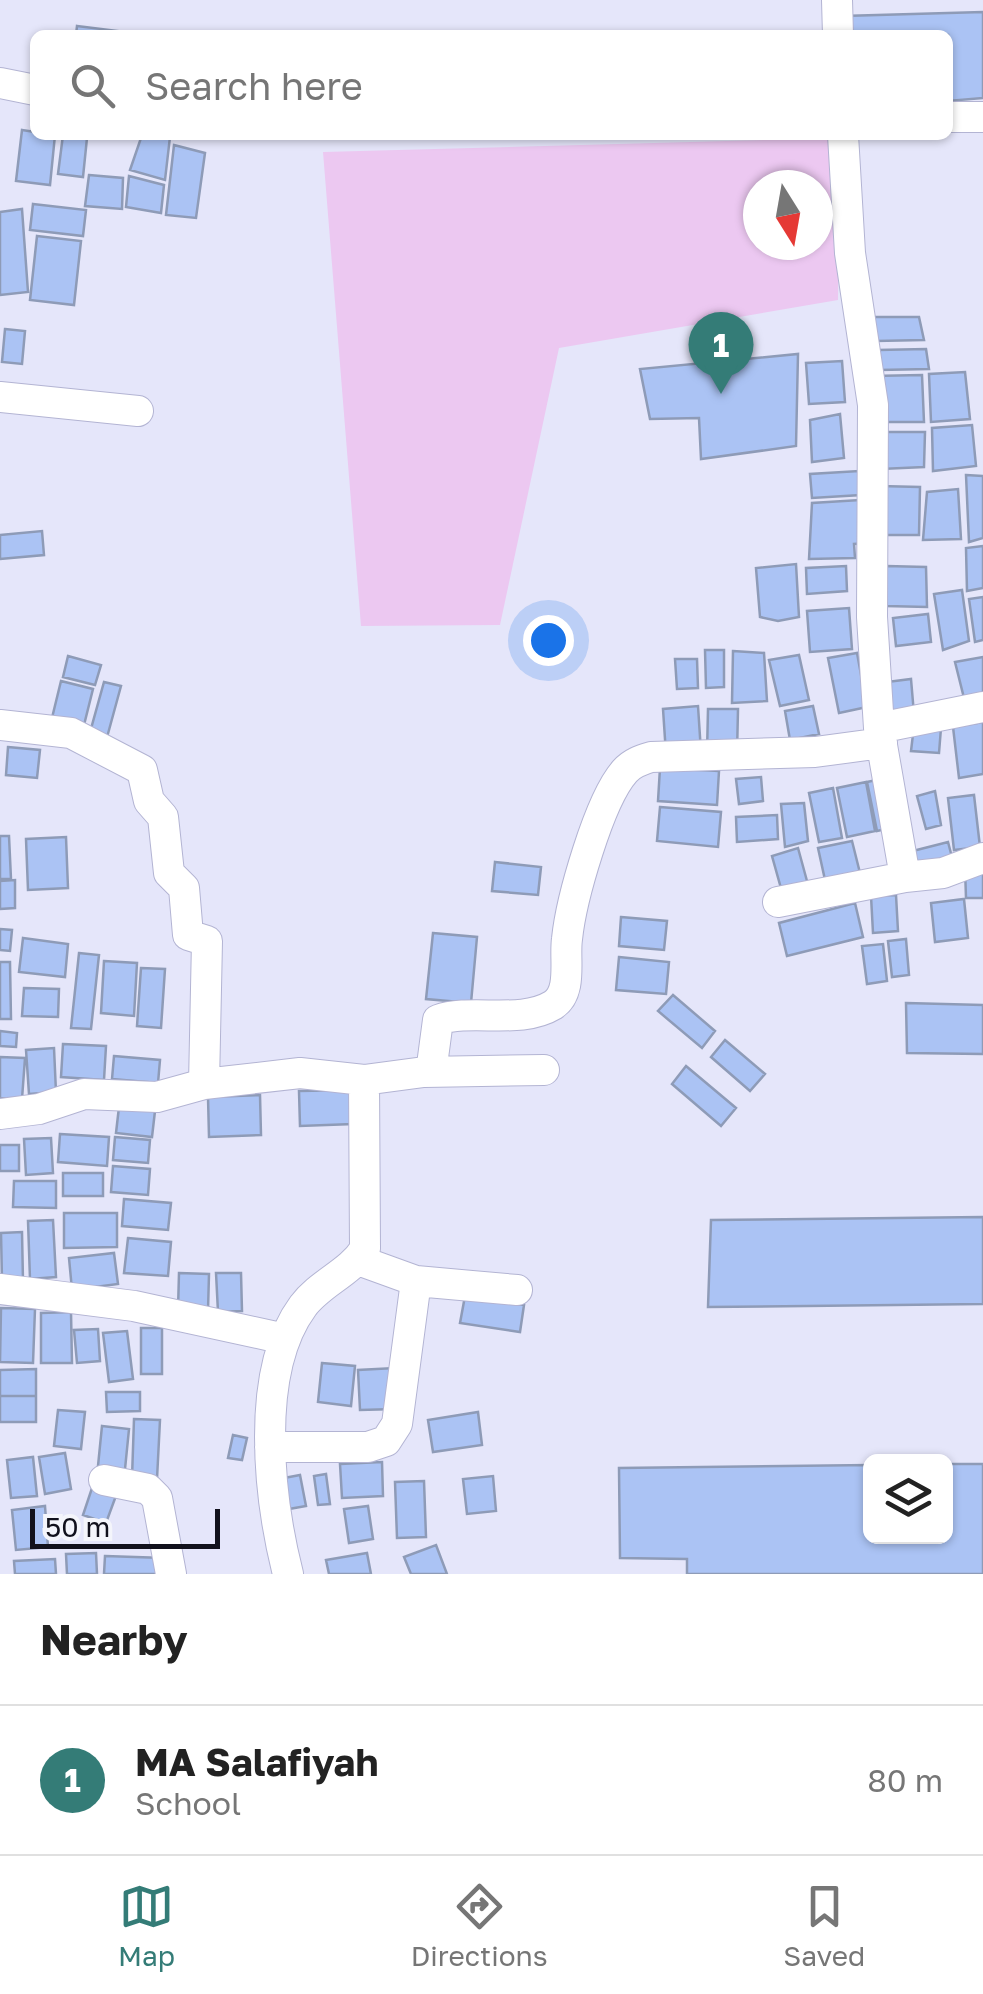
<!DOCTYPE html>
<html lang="en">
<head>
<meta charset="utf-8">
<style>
  body { margin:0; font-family:"Golos Text",sans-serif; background:#f6f6f6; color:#222 }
  .controls { position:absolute; right:30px; bottom:30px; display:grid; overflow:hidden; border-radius:15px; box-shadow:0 2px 8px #0004 }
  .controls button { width:90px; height:90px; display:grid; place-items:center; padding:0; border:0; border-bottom:2px solid #e0e0e0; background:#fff; color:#222; font:50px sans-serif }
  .compass { position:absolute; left:743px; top:170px; width:90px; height:90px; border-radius:50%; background:#fff; box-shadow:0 2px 8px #0004; rotate:169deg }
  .scale { position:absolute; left:30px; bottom:25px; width:190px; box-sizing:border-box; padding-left:10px; border:5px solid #11111c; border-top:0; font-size:28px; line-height:35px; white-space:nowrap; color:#11111c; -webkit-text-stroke:8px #f4f5fb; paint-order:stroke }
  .you { position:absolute; left:548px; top:640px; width:35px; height:35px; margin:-25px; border:8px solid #fff; border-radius:50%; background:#1a73e8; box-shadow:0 0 0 15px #1a73e833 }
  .badge { display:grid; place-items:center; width:65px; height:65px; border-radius:50%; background:#347c77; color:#fff; font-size:32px; font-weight:700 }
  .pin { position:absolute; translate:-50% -82px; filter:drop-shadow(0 2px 5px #0008) }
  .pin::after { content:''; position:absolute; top:52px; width:35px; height:30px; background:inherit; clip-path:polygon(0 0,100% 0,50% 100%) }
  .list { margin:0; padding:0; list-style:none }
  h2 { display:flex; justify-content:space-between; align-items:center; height:130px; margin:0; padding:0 40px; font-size:42px }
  h2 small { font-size:32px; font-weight:400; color:#767676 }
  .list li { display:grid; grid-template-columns:65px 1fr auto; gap:30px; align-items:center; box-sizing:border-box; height:150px; padding:0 40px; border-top:2px solid #e0e0e0 }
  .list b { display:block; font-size:38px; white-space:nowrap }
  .list p { margin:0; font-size:32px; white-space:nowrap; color:#767676 }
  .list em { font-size:32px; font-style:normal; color:#767676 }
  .icon { flex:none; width:55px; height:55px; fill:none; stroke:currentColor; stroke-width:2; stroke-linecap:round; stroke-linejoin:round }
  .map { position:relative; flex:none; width:983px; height:1574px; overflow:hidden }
  .search { position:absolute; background:#fff; box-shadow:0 2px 8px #0004; left:30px; right:30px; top:30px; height:110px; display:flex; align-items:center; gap:25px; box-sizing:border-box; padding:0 35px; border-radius:15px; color:#767676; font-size:38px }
  .sheet { height:280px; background:#fff }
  nav { display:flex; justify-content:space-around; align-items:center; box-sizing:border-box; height:140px; border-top:2px solid #e0e0e0; background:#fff; font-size:28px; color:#767676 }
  nav a { display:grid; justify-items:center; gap:5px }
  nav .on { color:#347c77 }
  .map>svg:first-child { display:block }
</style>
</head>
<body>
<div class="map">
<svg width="983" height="1574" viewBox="0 0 983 1574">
  <rect width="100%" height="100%" fill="#e5e6fa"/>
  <path fill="#ecc8f1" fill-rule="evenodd" d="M840,138L838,300L559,348L500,625L361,626L323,152ZM758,185H818V245H758Z"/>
  <path fill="#abc3f4" stroke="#8e9bb7" stroke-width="2.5" d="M983,12V98L948,101V35H844L843,16Z
    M77,26L118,31V35H76Z
    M22,130L55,135L50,185L16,181Z
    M63,135L87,138L83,177L58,174Z
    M142,135L170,137L165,180L130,170Z
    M174,145L205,153L196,218L166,215Z
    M89,175L123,178L122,209L85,206Z
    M129,176L164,185L161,213L126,207Z
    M33,204L86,210L83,236L30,230Z
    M22,209L28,292L0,295V212Z
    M37,236L81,241L74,305L30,300Z
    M873,317H919L924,340L876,341Z
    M5,329L25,331L22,364L2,362Z
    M926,349L929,369L879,370L878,350Z
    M798,354L796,446L701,459L699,418L650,419L640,369Z
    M842,361L845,402L809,404L806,363Z
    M965,372L970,419L931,422L929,374Z
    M922,375L924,422H881L872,376Z
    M840,414L844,458L812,462L810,420Z
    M972,425L976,466L933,471L932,428Z
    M878,432H925L924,467L881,469Z
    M859,471L861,495L812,498L810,474Z
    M966,475L983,476V538L969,542Z
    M879,486L920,487L919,535H879Z
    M958,489L961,539L923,540L927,492Z
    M860,500L870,543L854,544L855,558L809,559L812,503Z
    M42,531L44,555L0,559V535Z
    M983,546V588L967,591L966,548Z
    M796,564L799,617L778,621L760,617L756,568Z
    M846,566L847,591L807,594L806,568Z
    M886,566L926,567L927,607L886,606Z
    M962,590L969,641L943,650L934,594Z
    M983,597V640L975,642L969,599Z
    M849,608L852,649L810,652L807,611Z
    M928,614L931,642L896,646L893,618Z
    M705,650H724V687L706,688Z
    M733,651L764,653L767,701L732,703Z
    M857,653L867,707L839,713L828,658Z
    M799,655L809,700L780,706L769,660Z
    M68,656L101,665L95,685L63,677Z
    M983,657V698L965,702L955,662Z
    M675,659H697L698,688L677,689Z
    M911,679L914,714L882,717L879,683Z
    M61,681L93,689L83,729L51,722Z
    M104,682L121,686L106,741L89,736Z
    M698,706L701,752L666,754L663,709Z
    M813,706L819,734L790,740L785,711Z
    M708,709H738L737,754L707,753Z
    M983,722V774L959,778L953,727Z
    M914,726L941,728L939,753L911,751Z
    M8,747L40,750L37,778L6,775Z
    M660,768L719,771L717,805L658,801Z
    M761,777L763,801L739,804L736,779Z
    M886,778L895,827L877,831L867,782Z
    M866,782L875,831L847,837L837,788Z
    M833,788L842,838L819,842L809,793Z
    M935,791L941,825L926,829L917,796Z
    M974,795L980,847L954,850L948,798Z
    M804,803L808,841L785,847L781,804Z
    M660,807L721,812L718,847L657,841Z
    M777,815L778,839L737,842L736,817Z
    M0,836H9L11,879H0Z
    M66,837L68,888L28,890L26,839Z
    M852,841L862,881L827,889L818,848Z
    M948,842L953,861L909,872L905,853Z
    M798,848L810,892L784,899L772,856Z
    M495,862L541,867L538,895L492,891Z
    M983,867V898H966L965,868Z
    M15,880V908L0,909V881Z
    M896,895L898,931L873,933L871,896Z
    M964,899L968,938L935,942L931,903Z
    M855,903L863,937L787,956L779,923Z
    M621,917L667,921L664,950L619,946Z
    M0,929L12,930L10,951L0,950Z
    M433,933L477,937L471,1003L426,999Z
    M23,938L68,944L65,977L19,972Z
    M906,939L909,975L892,977L888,941Z
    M883,944L887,981L867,984L862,946Z
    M79,953L99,955L91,1029L71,1028Z
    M619,957L669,962L666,994L616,990Z
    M104,961L137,963L134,1016L101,1013Z
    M0,962H10L11,1019H0Z
    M141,968L165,969L161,1028L137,1026Z
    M24,988L59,989L58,1017L22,1016Z
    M673,995L715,1031L702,1048L658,1011Z
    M906,1003L983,1005V1054L907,1053Z
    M0,1031L17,1033L16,1047L0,1046Z
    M725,1040L765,1074L750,1091L711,1057Z
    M63,1044L106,1046L104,1080L61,1077Z
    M54,1048L56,1092L29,1094L26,1050Z
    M114,1056L160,1060L158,1083L112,1079Z
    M0,1057L25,1058L22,1099L0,1098Z
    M686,1066L736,1108L721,1126L672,1084Z
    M351,1090L353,1124L300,1126L299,1091Z
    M260,1095L261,1135L209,1137L208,1097Z
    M119,1107L155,1111L152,1137L116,1133Z
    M60,1134L109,1137L107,1166L58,1162Z
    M115,1137L150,1140L148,1163L113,1160Z
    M51,1138L53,1173L26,1175L24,1139Z
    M0,1145H19V1171H0Z
    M113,1166L150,1169L148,1195L111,1192Z
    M63,1173H103V1196H63Z
    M14,1181H56V1208L13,1207Z
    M124,1199L171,1203L168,1230L122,1226Z
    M64,1213H117V1247L64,1248Z
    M983,1217V1304L708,1307L711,1220Z
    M53,1220L56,1277L30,1279L28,1221Z
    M22,1232L23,1281H2L1,1233Z
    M128,1238L171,1242L168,1276L124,1273Z
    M114,1253L118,1284L72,1290L69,1258Z
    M179,1273L209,1274L208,1311L178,1310Z
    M216,1273H241L242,1311L218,1312Z
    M465,1296L524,1305L520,1332L460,1323Z
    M1,1308L35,1309L33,1363L0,1362Z
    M71,1312L72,1363H41V1313Z
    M141,1328H162V1374H141Z
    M98,1329L100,1361L77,1363L74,1330Z
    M127,1331L133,1379L109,1382L103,1333Z
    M322,1363L355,1366L351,1406L318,1402Z
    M395,1368L396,1409L360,1410L358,1370Z
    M36,1369V1396H0V1370Z
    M106,1392H140V1411L107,1412Z
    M0,1396H36V1422H0Z
    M58,1410L85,1412L81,1449L54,1446Z
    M478,1412L482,1445L433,1452L428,1420Z
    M134,1419L160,1420L157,1479L132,1478Z
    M102,1426L129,1429L124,1479L97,1476Z
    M233,1435L247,1438L242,1460L228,1458Z
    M65,1453L71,1489L45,1494L39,1457Z
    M33,1457L37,1496L11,1498L7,1460Z
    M382,1462L383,1496L342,1498L340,1464Z
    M946,1464H983V1574H687V1559L620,1558L619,1468L870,1465V1536H946Z
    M326,1474L330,1504L318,1505L314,1476Z
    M300,1475L306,1506L289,1509L284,1478Z
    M493,1476L496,1511L467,1514L463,1479Z
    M424,1481L426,1537L397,1538L395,1482Z
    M93,1485L117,1493L106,1523L83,1515Z
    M45,1506L48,1547L16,1550L12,1510Z
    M368,1506L373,1539L349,1543L344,1509Z
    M436,1545L447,1574H411L404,1557Z
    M96,1553L97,1574H67L66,1554Z
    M367,1553L371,1574H329L326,1560Z
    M105,1556L164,1558L163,1574H104Z
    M55,1559L56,1574H15L14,1561Z"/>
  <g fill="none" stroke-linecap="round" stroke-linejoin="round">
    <g stroke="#b3b4d3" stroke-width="32">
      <path id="minor" d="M837,0L838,35
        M0,83L35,90
        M948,117H983
        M843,135L850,253L873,405L872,617L879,728L905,877L943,873L983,858
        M0,397L138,411
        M0,725L71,733L142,770L149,801L163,817L169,873L184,888L188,935L207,941L204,1084
        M879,728L983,707
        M778,902L905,877
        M424,1072L544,1070
        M0,1114L39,1109L84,1094L157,1097L204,1084L300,1073L364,1080L424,1072L432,1065L438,1020C472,1008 520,1025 553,1005C573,992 564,959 567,939C571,900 599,800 625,771C632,763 641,760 651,757L815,752L882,743
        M358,1260L416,1281L517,1290
        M0,1289L134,1306L285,1339
        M270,1447H368L386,1441L397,1424L416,1281
        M104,1480L148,1489L157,1498L171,1574
        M288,1574C269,1499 254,1372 303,1306C320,1283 350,1273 365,1249L364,1080"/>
    </g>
    <use href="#minor" stroke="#fff" stroke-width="30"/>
  </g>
</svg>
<div class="controls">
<button><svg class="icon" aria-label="layers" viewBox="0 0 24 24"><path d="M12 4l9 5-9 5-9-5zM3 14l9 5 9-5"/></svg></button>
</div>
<svg class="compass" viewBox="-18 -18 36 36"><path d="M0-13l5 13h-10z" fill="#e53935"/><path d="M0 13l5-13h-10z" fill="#767676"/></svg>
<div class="scale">50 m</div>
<div class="you"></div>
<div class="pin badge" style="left:721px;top:394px">1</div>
<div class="search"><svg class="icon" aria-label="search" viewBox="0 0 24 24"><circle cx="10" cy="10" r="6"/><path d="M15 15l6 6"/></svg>Search here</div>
</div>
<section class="sheet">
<h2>Nearby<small></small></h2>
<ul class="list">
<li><span class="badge">1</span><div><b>MA Salafiyah</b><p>School</p></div><em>80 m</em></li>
</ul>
</section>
<nav>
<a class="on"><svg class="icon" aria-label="map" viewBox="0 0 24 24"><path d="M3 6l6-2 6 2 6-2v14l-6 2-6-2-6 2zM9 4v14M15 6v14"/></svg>Map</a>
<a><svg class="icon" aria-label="directions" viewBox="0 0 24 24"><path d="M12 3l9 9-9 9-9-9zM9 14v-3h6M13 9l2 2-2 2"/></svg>Directions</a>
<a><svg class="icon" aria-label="saved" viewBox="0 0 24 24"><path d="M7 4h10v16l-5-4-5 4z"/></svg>Saved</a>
</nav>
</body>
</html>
